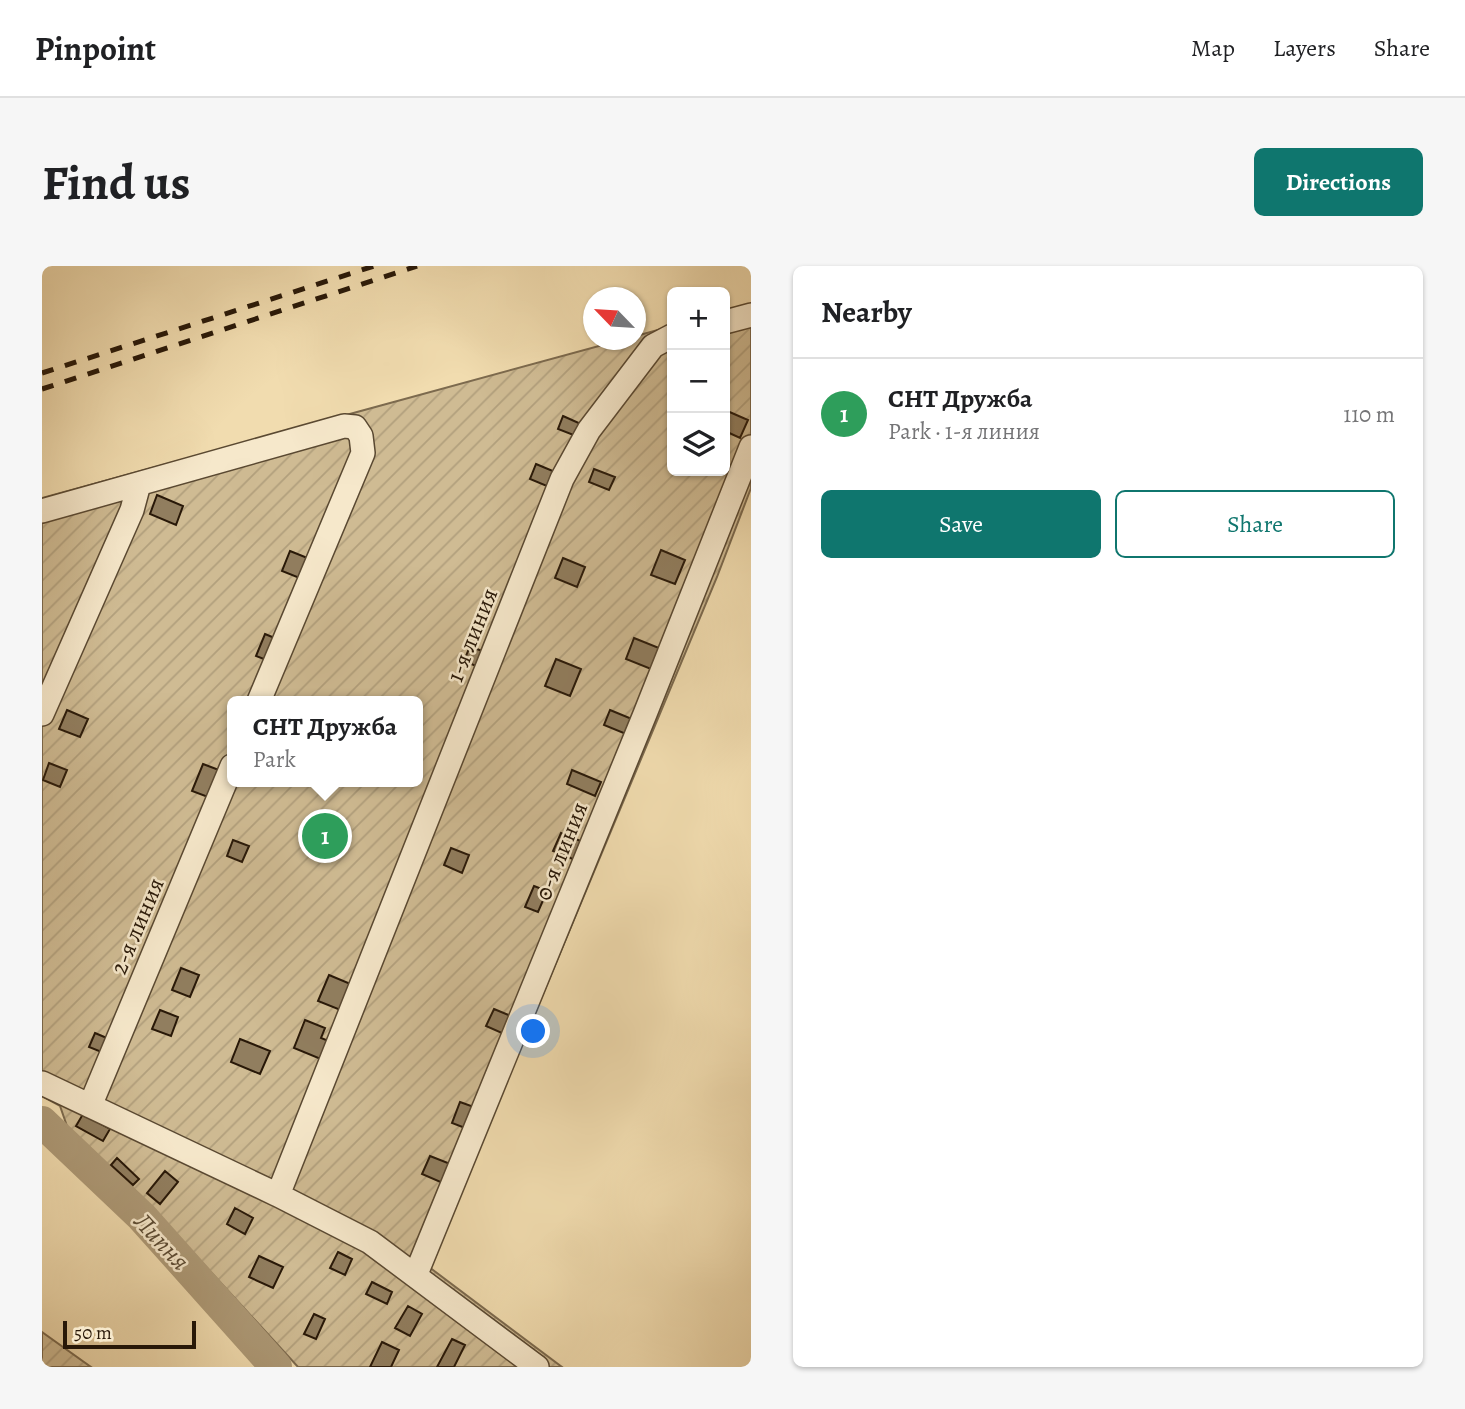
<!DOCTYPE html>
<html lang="en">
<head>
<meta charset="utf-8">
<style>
  body { margin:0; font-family:Alegreya,serif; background:#f6f6f6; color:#202124 }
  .controls { position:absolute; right:21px; top:21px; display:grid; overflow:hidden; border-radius:10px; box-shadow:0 2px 5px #0004 }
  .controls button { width:63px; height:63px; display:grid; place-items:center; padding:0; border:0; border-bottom:2px solid #e0e0e0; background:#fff; color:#202124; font:35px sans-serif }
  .compass { position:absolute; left:541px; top:21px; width:63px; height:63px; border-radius:50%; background:#fff; box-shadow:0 2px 5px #0004; rotate:295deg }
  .scale { position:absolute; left:21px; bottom:18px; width:133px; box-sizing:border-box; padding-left:7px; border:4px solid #281808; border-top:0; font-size:19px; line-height:24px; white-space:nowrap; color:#281808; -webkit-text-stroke:5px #f6e8cb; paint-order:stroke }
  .you { position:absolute; left:492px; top:766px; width:24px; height:24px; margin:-18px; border:5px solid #fff; border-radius:50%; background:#1a73e8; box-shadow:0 0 0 10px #1a73e833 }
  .badge { display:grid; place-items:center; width:46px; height:46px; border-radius:50%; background:#0f766e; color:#fff; font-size:23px; font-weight:700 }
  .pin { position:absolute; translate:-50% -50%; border:4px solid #fff; box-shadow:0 2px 7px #0006 }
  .popup { position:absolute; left:185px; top:430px; width:196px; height:91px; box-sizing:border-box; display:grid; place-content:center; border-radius:10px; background:#fff; filter:drop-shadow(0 2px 5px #0005); font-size:23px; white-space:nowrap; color:#757577 }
  .popup b { font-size:26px; color:#202124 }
  .popup::after { content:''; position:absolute; left:50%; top:100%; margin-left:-14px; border:14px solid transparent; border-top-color:#fff }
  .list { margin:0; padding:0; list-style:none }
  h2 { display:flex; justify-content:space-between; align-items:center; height:91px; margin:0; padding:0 28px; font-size:30px }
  h2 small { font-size:23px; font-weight:400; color:#757577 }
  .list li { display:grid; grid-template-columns:46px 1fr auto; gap:21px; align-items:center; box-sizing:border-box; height:112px; padding:0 28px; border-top:2px solid #e0e0e0 }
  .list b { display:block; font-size:26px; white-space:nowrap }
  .list p { margin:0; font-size:23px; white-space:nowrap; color:#757577 }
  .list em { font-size:23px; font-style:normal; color:#757577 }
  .actions { display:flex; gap:14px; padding:21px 28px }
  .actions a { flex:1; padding:16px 0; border:2px solid #0f766e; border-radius:10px; text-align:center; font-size:24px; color:#0f766e }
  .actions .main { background:#0f766e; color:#fff }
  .icon { flex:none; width:38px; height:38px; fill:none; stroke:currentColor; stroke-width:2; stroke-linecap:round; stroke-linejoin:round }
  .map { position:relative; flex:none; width:709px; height:1101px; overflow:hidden; border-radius:10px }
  header { display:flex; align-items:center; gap:42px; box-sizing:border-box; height:98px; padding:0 35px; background:#fff; border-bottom:2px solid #e0e0e0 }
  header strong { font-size:33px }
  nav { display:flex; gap:38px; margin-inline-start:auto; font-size:24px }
  .intro { display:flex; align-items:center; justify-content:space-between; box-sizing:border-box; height:168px; padding:0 42px }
  h1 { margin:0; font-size:49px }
  .button { padding:18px 32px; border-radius:10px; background:#0f766e; color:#fff; font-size:24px; font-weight:700 }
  main { display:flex; gap:42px; padding:0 42px }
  aside { flex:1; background:#fff; border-radius:10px; box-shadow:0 2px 5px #0004 }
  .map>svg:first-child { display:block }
</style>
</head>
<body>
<header>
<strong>Pinpoint</strong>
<nav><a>Map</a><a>Layers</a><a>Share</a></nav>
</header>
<div class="intro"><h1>Find us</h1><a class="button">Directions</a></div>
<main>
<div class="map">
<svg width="709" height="1101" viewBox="0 0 709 1101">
  <defs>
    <pattern id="garden-furrows" width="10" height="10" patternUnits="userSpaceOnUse" patternTransform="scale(1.75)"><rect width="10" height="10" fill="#cfbb93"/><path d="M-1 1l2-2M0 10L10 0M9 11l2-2" fill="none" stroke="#b2a07d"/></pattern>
  </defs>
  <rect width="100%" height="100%" fill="#f1dcaf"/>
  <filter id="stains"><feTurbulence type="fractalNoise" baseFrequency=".00286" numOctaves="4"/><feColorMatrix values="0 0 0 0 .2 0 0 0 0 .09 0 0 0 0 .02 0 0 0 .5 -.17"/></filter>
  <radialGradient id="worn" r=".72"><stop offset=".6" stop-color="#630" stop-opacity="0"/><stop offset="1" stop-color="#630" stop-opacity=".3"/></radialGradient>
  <path fill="url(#garden-furrows)" stroke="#7c6a4e" stroke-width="2" fill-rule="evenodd" d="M709,38V222L675,311L387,1001L520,1101H256L99,930L26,863L18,840L0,830V232L579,74H594V70L630,60V205H683V45ZM190,435H376V516H190Z
    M0,1066L49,1101H0Z"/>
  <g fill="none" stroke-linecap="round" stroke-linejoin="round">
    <path stroke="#ad9976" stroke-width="32" d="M0,856L100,951L234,1101"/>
  </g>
  <path fill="#917e5f" stroke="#281808" stroke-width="2" d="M683,144L706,154L698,172L683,165Z
    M521,150L539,158L534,170L516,163Z
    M494,198L518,208L512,223L488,213Z
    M552,203L573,211L567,224L547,216Z
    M115,229L141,240L134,259L108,248Z
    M619,284L643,294L633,318L609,309Z
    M248,285L273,295L265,315L240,305Z
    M521,292L543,301L535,321L513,312Z
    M223,368L240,375L232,397L214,390Z
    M592,372L617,382L609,403L584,393Z
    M428,380L447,388L441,403L422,395Z
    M514,393L539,403L528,430L503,420Z
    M25,444L46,453L38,471L17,463Z
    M568,444L590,453L584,468L562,459Z
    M7,497L25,504L18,521L1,514Z
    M161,498L185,507L174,534L150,525Z
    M530,504L559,516L553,530L525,518Z
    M519,567L546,578L538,596L511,585Z
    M191,574L207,580L200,596L185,590Z
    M409,582L427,589L420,607L402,599Z
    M492,620L505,625L496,646L483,641Z
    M139,702L157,709L148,731L130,724Z
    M287,709L311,719L301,745L276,735Z
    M452,743L469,750L462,768L444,760Z
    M118,744L136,751L129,770L110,763Z
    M263,754L283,762L279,772L294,778L286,796L252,782Z
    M53,767L72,775L67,789L47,781Z
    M198,773L228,785L218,808L189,796Z
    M418,836L432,841L423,862L410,857Z
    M41,848L68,863L61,875L34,860Z
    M388,890L411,899L403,918L380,908Z
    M75,892L97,913L91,919L69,899Z
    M123,905L136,916L118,938L105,927Z
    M193,942L211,952L203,968L185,958Z
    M296,986L310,993L303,1009L288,1002Z
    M217,990L241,1001L231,1022L207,1011Z
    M330,1016L350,1026L345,1038L324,1028Z
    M366,1040L380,1048L368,1070L353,1062Z
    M272,1048L283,1053L274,1073L262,1068Z
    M410,1073L423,1079L412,1101H395Z
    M340,1076L357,1084L349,1101H328Z"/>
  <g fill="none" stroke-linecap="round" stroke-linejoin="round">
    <g stroke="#5a4932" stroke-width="26">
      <path id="minor" d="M683,56L709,49
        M0,245L302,160L313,161L319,170L321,187L217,435
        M0,448L90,244L97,218
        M0,817L236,929L328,976L495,1101
        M48,840L190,500
        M236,929L520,213L547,164L611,80L630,70
        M374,1008L603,448L709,181"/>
    </g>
    <use href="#minor" stroke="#f6e8cb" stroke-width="23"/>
    <path stroke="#281808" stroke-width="5" stroke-dasharray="12 12" stroke-linecap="butt" d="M0,107L332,0
      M0,123L375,0"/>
  </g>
  <g text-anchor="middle" stroke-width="5" stroke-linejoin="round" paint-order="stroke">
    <g font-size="24" fill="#281808" stroke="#f6e8cb">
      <text transform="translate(430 369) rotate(-68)" y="8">1-я линия</text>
      <text transform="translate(519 585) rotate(-68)" y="8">0-я линия</text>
      <text transform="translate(95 660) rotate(-67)" y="8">2-я линия</text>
    </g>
    <g font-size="26" font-style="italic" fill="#5d4c34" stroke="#f6e8cb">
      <text transform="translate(120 975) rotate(47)" y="9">Липня</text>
    </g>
  </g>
  <rect width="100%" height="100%" filter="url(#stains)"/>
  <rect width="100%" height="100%" fill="url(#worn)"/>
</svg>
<div class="controls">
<button>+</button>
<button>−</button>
<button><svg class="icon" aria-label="layers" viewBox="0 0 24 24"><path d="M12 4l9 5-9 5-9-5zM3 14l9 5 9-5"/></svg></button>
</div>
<svg class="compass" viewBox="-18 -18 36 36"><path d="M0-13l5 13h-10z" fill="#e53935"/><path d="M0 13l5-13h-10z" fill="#757577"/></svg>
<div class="scale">50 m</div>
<div class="you"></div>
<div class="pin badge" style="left:283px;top:570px;background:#2e9e5b">1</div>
<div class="popup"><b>СНТ Дружба</b>Park</div>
</div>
<aside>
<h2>Nearby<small></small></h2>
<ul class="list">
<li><span class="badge" style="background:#2e9e5b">1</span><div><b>СНТ Дружба</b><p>Park · 1-я линия</p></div><em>110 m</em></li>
</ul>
<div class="actions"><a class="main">Save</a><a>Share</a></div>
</aside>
</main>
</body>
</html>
